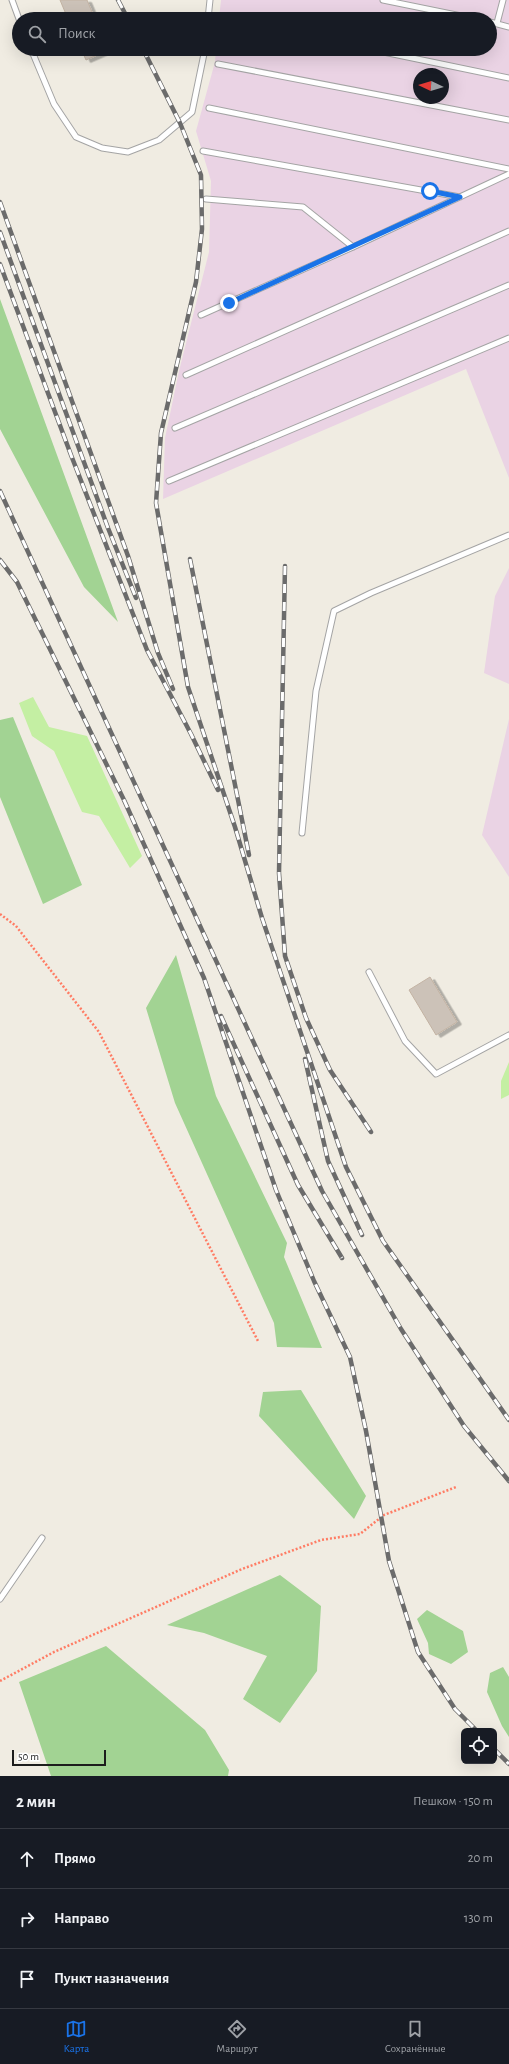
<!DOCTYPE html>
<html lang="ru">
<head>
<meta charset="utf-8">
<style>
  body { margin:0; font-family:"Alegreya Sans",sans-serif; background:#20242c; color:#f1f3f6 }
  .controls { position:absolute; right:12px; bottom:12px; display:grid; overflow:hidden; border-radius:6px; box-shadow:0 4px 16px #0002 }
  .controls button { width:36px; height:36px; display:grid; place-items:center; padding:0; border:0; border-bottom:1px solid #363941; background:#171b24; color:#f1f3f6; font:20px sans-serif }
  .compass { position:absolute; left:413px; top:68px; width:36px; height:36px; border-radius:50%; background:#171b24; box-shadow:0 4px 16px #0002; rotate:274deg }
  .scale { position:absolute; left:12px; bottom:10px; width:94px; box-sizing:border-box; padding-left:4px; border:2px solid #1d1d1d; border-top:0; font-size:11px; line-height:14px; white-space:nowrap; color:#1d1d1d; -webkit-text-stroke:3px #fff; paint-order:stroke }
  .stop { position:absolute; width:12px; height:12px; margin:-9px; border:3px solid #1a73e8; border-radius:50%; background:#fff }
  .stop.end { background:#1a73e8; border-color:#fff; box-shadow:0 1px 4px #0008 }
  .list { margin:0; padding:0; list-style:none }
  h2 { display:flex; justify-content:space-between; align-items:center; height:52px; margin:0; padding:0 16px; font-size:17px }
  h2 small { font-size:13px; font-weight:400; color:#9ea1a6 }
  .list li { display:grid; grid-template-columns:26px 1fr auto; gap:12px; align-items:center; box-sizing:border-box; height:60px; padding:0 16px; border-top:1px solid #363941 }
  .list b { display:block; font-size:15px; white-space:nowrap }
  .list em { font-size:13px; font-style:normal; color:#9ea1a6 }
  .icon { flex:none; width:22px; height:22px; fill:none; stroke:currentColor; stroke-width:2; stroke-linecap:round; stroke-linejoin:round }
  .map { position:relative; flex:none; width:509px; height:1776px; overflow:hidden }
  .search { position:absolute; background:#171b24; box-shadow:0 4px 16px #0002; left:12px; right:12px; top:12px; height:44px; display:flex; align-items:center; gap:10px; box-sizing:border-box; padding:0 14px; border-radius:22px; color:#9ea1a6; font-size:15px }
  .sheet { height:232px; background:#171b24 }
  nav { display:flex; justify-content:space-around; align-items:center; box-sizing:border-box; height:56px; border-top:1px solid #363941; background:#171b24; font-size:11px; color:#9ea1a6 }
  nav a { display:grid; justify-items:center; gap:2px }
  nav .on { color:#1a73e8 }
  .map>svg:first-child { display:block }
</style>
</head>
<body>
<div class="map">
<svg width="509" height="1776" viewBox="0 0 509 1776">
  <defs>
    <filter id="shadow"><feDropShadow dx="4.5" dy="2.5" stdDeviation="0" flood-color="#0004"/></filter>
  </defs>
  <rect width="100%" height="100%" fill="#f0ece2"/>
  <path fill="#ead3e4" fill-rule="evenodd" d="M221,0H509V478L466,369L163,499L165,438L179,371L209,252L211,181L196,131L215,62L216,49H490V19H219ZM419,74H443V98H419Z
    M509,568V684L484,673L495,596Z
    M509,719V877L482,835Z"/>
  <path fill="#c4efa3" d="M33,697L49,727L87,736L142,856L130,868L99,816L82,812L54,751L32,736L19,703Z
    M509,1062V1095L501,1099V1081Z"/>
  <path fill="#a2d393" d="M0,299L118,622L84,587L0,429Z
    M13,717L82,885L43,904L0,797V720Z
    M176,955L216,1096L287,1243L284,1257L322,1348L277,1347L274,1323L175,1103L146,1008Z
    M301,1390L366,1496L354,1519L259,1416L263,1392Z
    M280,1575L321,1606L317,1671L280,1723L243,1699L267,1656L204,1633L167,1625Z
    M427,1610L463,1631L468,1652L451,1664L429,1654L428,1643L417,1619Z
    M106,1646L205,1730L229,1770L228,1776H51L19,1682Z
    M503,1667L509,1677V1737L502,1726L487,1692L490,1673Z"/>
  <path fill="#ccc2b8" stroke="#c3b3a3" filter="url(#shadow)" d="M60,0H87L95,19H68Z
    M81,49H108L109,50L86,60Z
    M430,977L457,1022L436,1035L409,990Z"/>
  <g fill="none" stroke-linecap="round" stroke-linejoin="round">
    <g stroke="#a4a4a4" stroke-width="7">
      <path id="service" d="M12,0L19,19
        M383,0L476,19
        M208,19L210,0
        M490,22L509,27
        M497,23L503,0
        M31,49L54,104L76,137L102,148L128,152L159,140L192,112L205,49
        M369,49L509,78
        M218,64L509,120
        M209,108L509,169
        M203,151L460,197
        M206,199L303,207L353,247
        M201,315L353,247L509,174
        M186,375L509,231
        M175,428L509,285
        M169,481L509,338
        M302,833L316,691L334,611L371,593L509,535
        M369,972L405,1041L436,1074L509,1035
        M0,1599L42,1538"/>
    </g>
    <path stroke="#ff7c64" stroke-width="2.5" stroke-dasharray="2 2" stroke-linecap="butt" d="M0,914L16,926L99,1032L258,1341
      M0,1681L54,1652L242,1569L321,1540L360,1534L384,1515L456,1487"/>
    <use href="#service" stroke="#fff" stroke-width="5"/>
    <g stroke="#6b6b6b" stroke-width="4.5">
      <path id="rail" d="M118,0L128,19
        M143,49L180,123L201,175L202,229L196,282L161,433L156,503L188,687L235,827L262,918L346,1167L383,1241L509,1420
        M0,202L128,556L158,653L173,689
        M0,232L108,528L136,598
        M0,264L71,455L147,650L191,734L218,790
        M0,491L322,1191L401,1329L464,1426L509,1481
        M190,559L249,855
        M0,560L17,582L124,800L204,978L276,1190L314,1281L350,1357L366,1431L389,1561L418,1652L455,1709L477,1731
        M285,566L279,873L285,956L306,1018L330,1070L371,1132
        M221,1016L298,1185L342,1258
        M305,1059L328,1161L362,1235
        M494,1749L509,1764"/>
    </g>
    <use href="#rail" stroke="#fff" stroke-width="3" stroke-dasharray="9" stroke-linecap="butt"/>
  </g>
  <g fill="none" stroke-linecap="round" stroke-linejoin="round">
    <path stroke="#1a73e8" stroke-width="5" d="M229,303L460,197L430,191"/>
  </g>
</svg>
<div class="controls">
<button><svg class="icon" aria-label="locate" viewBox="0 0 24 24"><circle cx="12" cy="12" r="6"/><path d="M12 2v4M12 18v4M2 12h4M18 12h4"/></svg></button>
</div>
<svg class="compass" viewBox="-18 -18 36 36"><path d="M0-13l5 13h-10z" fill="#e53935"/><path d="M0 13l5-13h-10z" fill="#9ea1a6"/></svg>
<div class="scale">50 m</div>
<div class="stop" style="left:430px;top:191px"></div>
<div class="stop end" style="left:229px;top:303px"></div>
<div class="search"><svg class="icon" aria-label="search" viewBox="0 0 24 24"><circle cx="10" cy="10" r="6"/><path d="M15 15l6 6"/></svg>Поиск</div>
</div>
<section class="sheet">
<h2>2 мин<small>Пешком · 150 m</small></h2>
<ul class="list">
<li><svg class="icon" aria-label="ahead" viewBox="0 0 24 24"><path d="M12 20V5M6 11l6-6 6 6"/></svg><div><b>Прямо</b></div><em>20 m</em></li>
<li><svg class="icon" aria-label="right" viewBox="0 0 24 24"><path d="M7 20v-9h11M14 6l5 5-5 5"/></svg><div><b>Направо</b></div><em>130 m</em></li>
<li><svg class="icon" aria-label="arrive" viewBox="0 0 24 24"><path d="M6 21V4h12l-3 4 3 4H6"/></svg><div><b>Пункт назначения</b></div></li>
</ul>
</section>
<nav>
<a class="on"><svg class="icon" aria-label="map" viewBox="0 0 24 24"><path d="M3 6l6-2 6 2 6-2v14l-6 2-6-2-6 2zM9 4v14M15 6v14"/></svg>Карта</a>
<a><svg class="icon" aria-label="directions" viewBox="0 0 24 24"><path d="M12 3l9 9-9 9-9-9zM9 14v-3h6M13 9l2 2-2 2"/></svg>Маршрут</a>
<a><svg class="icon" aria-label="saved" viewBox="0 0 24 24"><path d="M7 4h10v16l-5-4-5 4z"/></svg>Сохранённые</a>
</nav>
</body>
</html>
